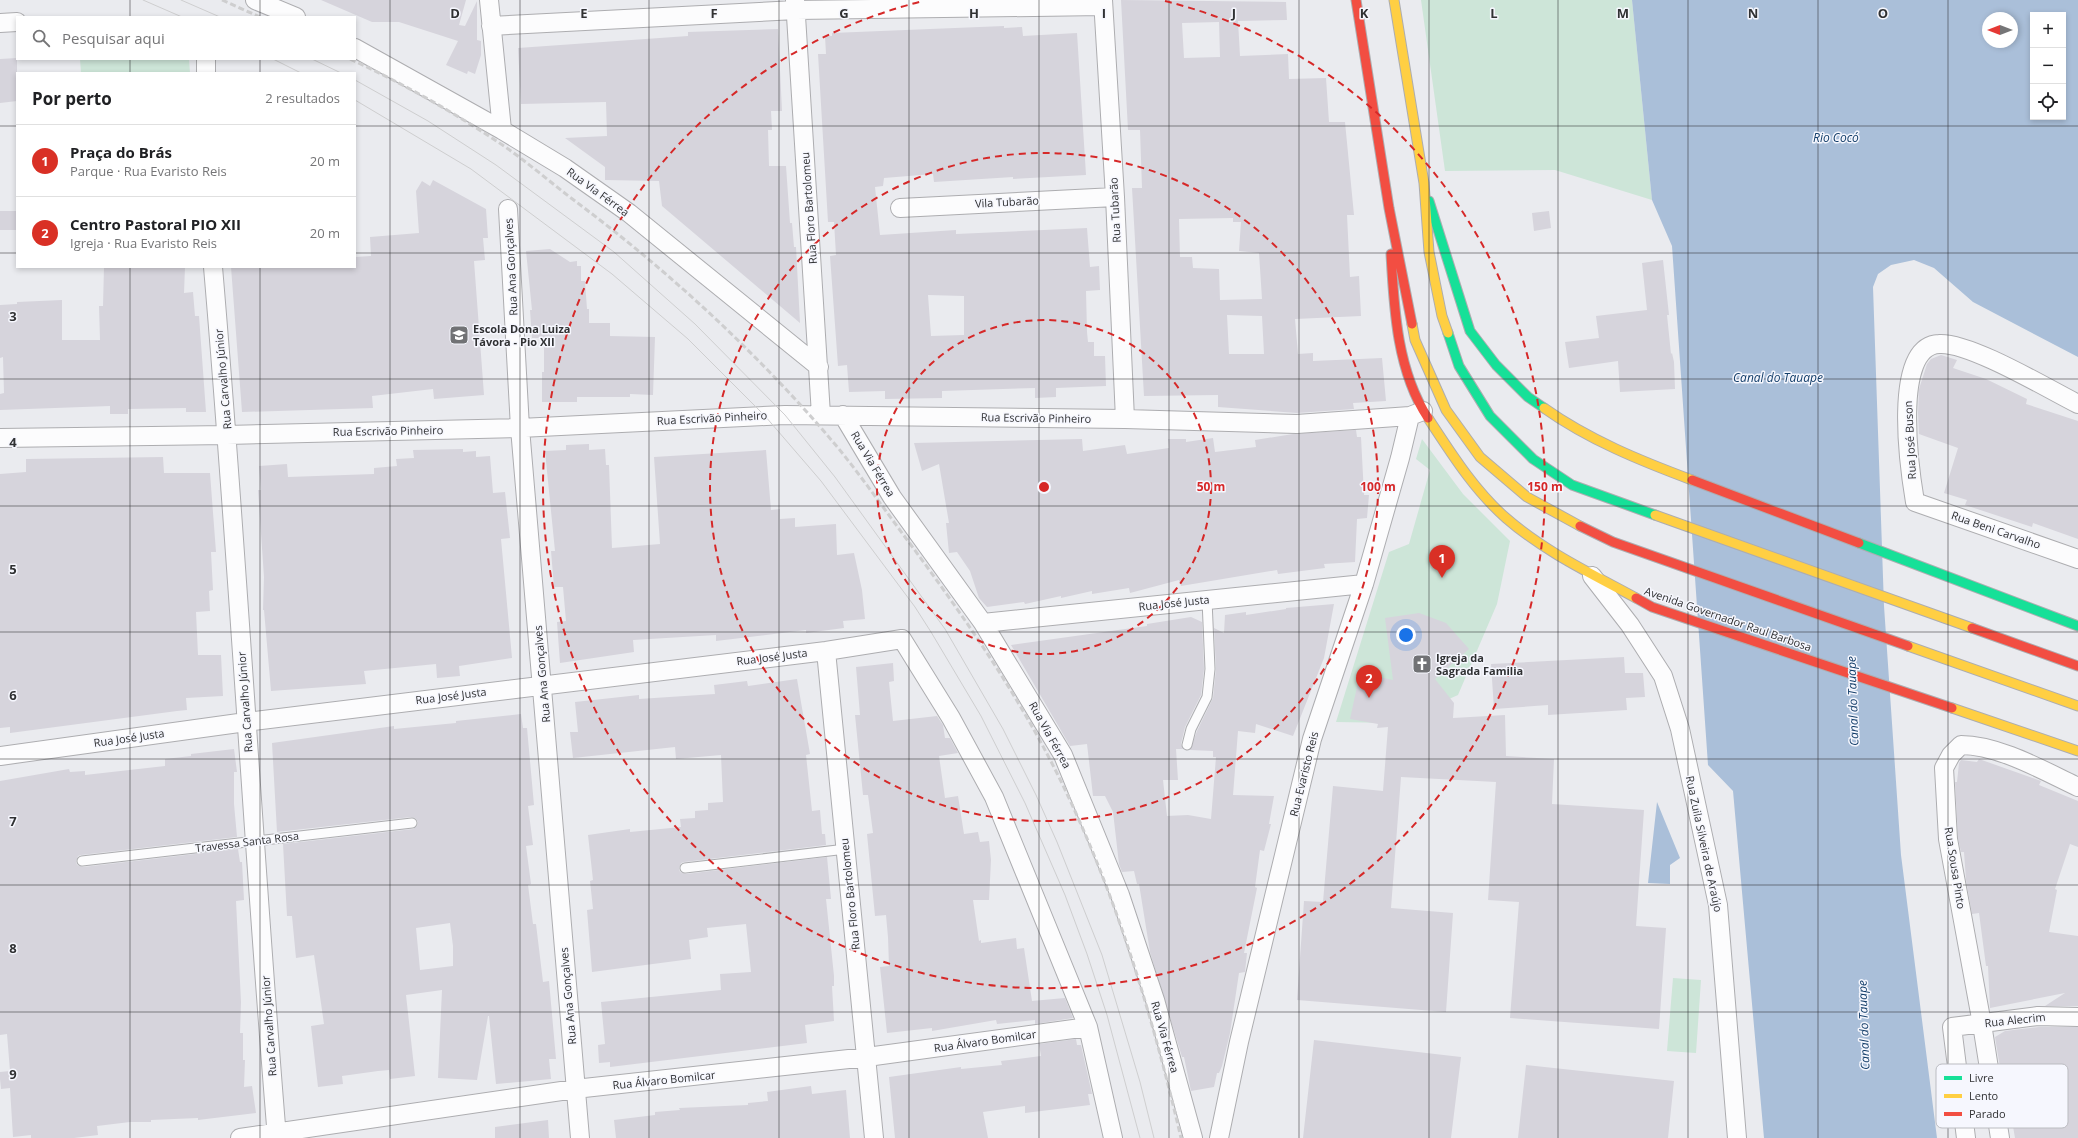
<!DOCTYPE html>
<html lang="pt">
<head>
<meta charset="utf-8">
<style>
  body { margin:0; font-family:"Open Sans",sans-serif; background:#f2f2f2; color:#202124 }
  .controls { position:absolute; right:12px; top:12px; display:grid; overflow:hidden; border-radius:0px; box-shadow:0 2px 6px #0003 }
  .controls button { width:36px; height:36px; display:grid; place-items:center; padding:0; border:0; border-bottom:1px solid #e0e0e0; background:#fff; color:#202124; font:20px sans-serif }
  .compass { position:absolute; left:1982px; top:12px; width:36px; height:36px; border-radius:50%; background:#fff; box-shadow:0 2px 6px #0003; rotate:270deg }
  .you { position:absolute; left:1406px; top:635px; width:14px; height:14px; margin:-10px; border:3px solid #fff; border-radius:50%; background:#1a73e8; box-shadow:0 0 0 6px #1a73e833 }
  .badge { display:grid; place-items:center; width:26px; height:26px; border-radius:50%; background:#d93025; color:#fff; font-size:13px; font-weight:700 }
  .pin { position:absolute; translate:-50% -33px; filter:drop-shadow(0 1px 2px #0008) }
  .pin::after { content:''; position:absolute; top:21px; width:14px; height:12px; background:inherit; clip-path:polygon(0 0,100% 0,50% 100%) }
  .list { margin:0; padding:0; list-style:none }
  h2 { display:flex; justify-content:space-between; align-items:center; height:52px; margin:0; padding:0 16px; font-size:17px }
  h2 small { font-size:13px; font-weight:400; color:#757577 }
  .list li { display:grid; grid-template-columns:26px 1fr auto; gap:12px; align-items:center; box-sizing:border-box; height:72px; padding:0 16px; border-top:1px solid #e0e0e0 }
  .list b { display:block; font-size:15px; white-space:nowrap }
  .list p { margin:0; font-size:13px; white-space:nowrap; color:#757577 }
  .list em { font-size:13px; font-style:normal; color:#757577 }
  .icon { flex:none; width:22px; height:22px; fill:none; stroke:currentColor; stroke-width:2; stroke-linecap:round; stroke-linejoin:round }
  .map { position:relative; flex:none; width:2078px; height:1138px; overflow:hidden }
  .search { position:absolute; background:#fff; box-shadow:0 2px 6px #0003; left:16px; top:16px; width:340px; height:44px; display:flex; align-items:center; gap:10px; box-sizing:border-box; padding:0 14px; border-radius:0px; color:#757577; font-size:15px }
  .panel { position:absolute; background:#fff; box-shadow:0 2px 6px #0003; left:16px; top:72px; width:340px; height:196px; border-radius:0px }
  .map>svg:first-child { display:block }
</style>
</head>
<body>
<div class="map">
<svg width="2078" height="1138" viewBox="0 0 2078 1138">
  <rect width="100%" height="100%" fill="#eaebef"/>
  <path fill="#cde5d8" d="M1421,0H1632L1652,200L1555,170L1445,171Z
    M80,59H189L190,73H81Z
    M1422,439L1463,494L1510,541L1497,604L1458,695L1395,723L1336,722L1389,552L1409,544L1430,470L1416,459Z
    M1673,978L1701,980L1696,1053L1667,1051Z"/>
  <path fill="#aabfd9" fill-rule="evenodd" d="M1632,0H2078V357L1973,302L1934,268L1914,260L1891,265L1878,274L1873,287L1884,606L1901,855L1937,1138H1764L1733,791L1708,765L1672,246L1652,200ZM2033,15H2063V117H2033ZM1988,18H2012V42H1988Z
    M1657,802L1680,858L1670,865V884L1648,883Z"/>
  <path fill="#d6d4dc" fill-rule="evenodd" d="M321,0H466L459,25L465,26L477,1V40L481,41V55L475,74L468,71L467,74L446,65L458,41L399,22H372Z
    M1121,0L1286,2L1287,20L1238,21L1240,56L1288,54L1289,79L1326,78L1329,122H1345L1354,215H1347L1350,277L1359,276L1361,316L1295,319L1298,354L1313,353V361L1382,358L1386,401L1353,403L1354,409L1297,413L1218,407V395L1144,396L1132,188H1142L1140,130H1128ZM1219,22L1220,57L1184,58L1182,23ZM1233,218V222H1241L1239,251L1259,253L1262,299L1220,300L1219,269L1193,268L1192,257H1180L1179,219ZM1227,315L1262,316L1264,354H1229Z
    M1004,26V28L1022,27L1023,36L1077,33L1086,175L1013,179V177L934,182L933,174L884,178L883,186L875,187L880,235L956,230V234L1087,228L1090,267L1099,266L1100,290L1086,291L1087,332L1088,342H1094V356H1105L1106,386L1056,388V397L1035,398V388L942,391V398L885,399V391L849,392L847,365L838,366L830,256L836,255L834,222H828L818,54H826L825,36H832V33ZM928,295L964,296V335L931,336Z
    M778,29L782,111H771L772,130H768L769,166H786L790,223H792L794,247H796L800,323L662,206L659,181L605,180V167L565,138L607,136L606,102L521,104L518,48L688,36V32Z
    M17,58V101L0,103V59Z
    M433,180L486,209L488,238H483L485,260L474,261L484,395L434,399L433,389L372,396L373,408L242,412L231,267H355V257L371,256L370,237L419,233L416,191L422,181L430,186Z
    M0,211H17V230H0Z
    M1549,211L1551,228L1534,231L1532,213Z
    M550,249L570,262L577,261V266H581V281H585L587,309H589V323H610V336L655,337L653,395L630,394V397H577V402H542V372H544V338H532L530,310H532L526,251Z
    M1663,260L1669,315H1667L1671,354L1672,353L1674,362L1675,389L1620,392L1618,361L1569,368L1565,342L1599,338L1596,316L1647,310L1642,263Z
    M104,267H185L184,293L193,292L195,316H199L206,412H186V408L128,409V414H110V406L0,410V394L4,393L3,357L0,358V305L17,304V302L62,300V340H100L99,306H103Z
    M1941,355L1957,360L1953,368L1986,379L2027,399L2026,404L2078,421V539L2033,523L2032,527L1965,505L1967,500L1944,493L1958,448L1919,434L1918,413L1919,389L1927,364L1931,359Z
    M1356,430L1357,437H1361L1364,495H1369L1367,518L1357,519L1355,562L1324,564L1325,568L1278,574L1277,570L1181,586L1179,580L1130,593L1129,588L1092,594V591L1061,598V596L1025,604L1024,602L987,607L979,598L970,571L957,552L949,553L946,523H949L939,464L922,471L914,443L1082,439L1083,451L1125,445L1127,454L1169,448L1168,439H1186V442L1213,438L1215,452L1256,447L1255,440L1293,434Z
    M589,444V450L605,449L606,465H609L612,548L660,544L654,457L766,450L771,510L780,509V519L795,518V527L836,524L837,555L854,553L862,590L865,619L843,621L844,628L806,633V630L716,641V635L633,640L634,652L560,663L557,622L566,621L563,587H554L551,551H555L545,451L566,450V445Z
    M463,449V452L476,451V457L490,456L493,493L505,492L510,538L501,539L512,658L459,666L460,676L437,678L436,664L364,671L366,684L271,691L264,610H263L264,577L258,490H261L259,466L287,464L288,477L374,474V468L397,466L396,459L414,458L413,450Z
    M163,457L164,473H210L216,552H211L213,590L209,591L210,611L196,612L198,655H221L223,696L186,698L187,710L177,711L10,733V727L0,728V474L26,472V459Z
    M1334,604L1324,658L1293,736L1256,724L1255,733L1238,731L1233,795L1274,796L1269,824H1271L1264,851L1260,850L1255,887L1257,888L1244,953H1247L1245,972L1239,973L1230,1033L1222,1066L1219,1073H1217L1214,1087L1191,1091L1184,1057H1182L1150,952L1139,884H1137L1134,871L1122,872L1119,864L1113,812L1105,796H1093L1087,744L1070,746L1011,645L1147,626V624L1191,617L1202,622L1204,669L1201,695L1185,727L1181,744L1183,749H1176L1178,780H1163L1167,816L1188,815L1211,819L1216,757H1213V751L1190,750L1197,731L1213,698L1216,669L1214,628L1224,633L1225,615L1246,612V615L1286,609V608Z
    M1419,613L1446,623L1469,649L1435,679L1454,703L1453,718L1505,715L1506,756L1554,759L1552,804L1644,810L1636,926L1666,928L1659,1029L1510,1018L1519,902L1488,900L1496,782L1401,777L1391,908L1453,913L1446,1012L1297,1000L1304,901L1323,902L1333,786L1383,791L1388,727L1377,728L1378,724L1350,719L1360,673L1393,680L1385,618Z
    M1624,657L1625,673H1643L1645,697L1626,698L1627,710L1548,715V705L1494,709L1491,664Z
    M893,663L894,681L889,682L893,721L937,716L943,725L945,738H950L958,753L939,756L945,798L958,796L964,834L978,832L980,842L989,841L991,860L989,900H973L979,941L981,940V943L1016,938L1017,949L1024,948L1032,1001L1065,998L1073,1018L1035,1024V1020L997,1024L996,1020L932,1031V1028L887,1033L880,967L889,966L888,937L886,915L875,916L867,834L873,833L868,795H863L855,715H860L856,667Z
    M797,679L810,754L806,755L812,811L820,810L822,834H825L826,845L684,862L681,863L679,868L680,872L686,874L827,857L831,899H826L834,976V986H832L834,1021L805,1025L807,1043L610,1067V1062L599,1063L598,1045L605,1044L601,1002L721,990L720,974L751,972L746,924L707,928L708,937L689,940L691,959L592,972L587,910L593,909L590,881L593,880L588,835L630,829V832L681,827L680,819L695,818V811L708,810V803L723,802L721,755L676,759L675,747L573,758L570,732H578L575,702L639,695V699L715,694L714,685L747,681L748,686Z
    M521,714L523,728H527L534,805L528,806L533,845L526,846L531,884L528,885L533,924H536L543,982L549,981L556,1059H549L551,1079L496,1084L489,1016H488L477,1080L438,1078L442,990L406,995L415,1076L390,1079L389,1070L378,1071L342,1076L343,1084L318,1087L311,1026L324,1024L314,955L296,958L292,916H287L283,844L413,829L417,826L418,822L415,818L411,817L277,832L272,743L394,726V729L456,723V721ZM450,923L453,946V966L420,970L416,928Z
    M234,749L237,772H234V804L237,837L81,855L78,856L76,861L77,865L83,867L238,849L240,862H242L244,900L236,901L241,1002L240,1033H243V1060H245L244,1087L252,1086L256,1113L198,1120V1118L151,1120V1122H130L97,1126L98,1135L74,1138H31V1135L13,1137L10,1088L1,1089L0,1079V1072L10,1071L7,1034L0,1035V781L69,769L70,772L85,771V775L165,766V759L191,756V754Z
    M1979,759L2041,781L2039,785L2078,801V847L2070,844L2055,889L2057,890L2049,932L2078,936V1006H2045L2065,993L1990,1008L1988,966H1986L1979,913L1972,914L1966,880L1964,852H1961L1958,838L1955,782H1957L1959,763L1961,760L1977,762Z
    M2039,1027H2078V1138H2015L2005,1079L2002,1080L1995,1037L2005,1031Z
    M1076,1039L1077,1045H1081L1092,1094H1088L1090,1105L1025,1113V1106L983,1112L988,1138H895L889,1077L961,1067V1069L1002,1065L1001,1061L1041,1056L1039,1044Z
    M1314,1040L1461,1057L1451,1138H1303Z
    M1526,1065L1674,1081L1668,1138H1518Z
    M811,1086L812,1094L846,1090L850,1138H616L614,1120L655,1115V1112L680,1110L679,1108L748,1105V1103L768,1101L767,1092Z
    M548,1120L549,1138H495V1127Z"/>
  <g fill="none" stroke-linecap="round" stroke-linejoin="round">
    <g stroke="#adadb0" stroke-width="11">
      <path id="lane" d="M1187,745L1191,729L1207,697L1210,669L1207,600
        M82,861L412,823
        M685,868L846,849"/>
    </g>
    <g stroke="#adadb0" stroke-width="20">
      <path id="street" d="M255,0L296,17
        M489,0L502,130
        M795,0L821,415
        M1103,0L1115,197L1125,419
        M0,23L17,22
        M491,26L796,10L1103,6
        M355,48L502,130L565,168L629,213L819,367
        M206,73V59
        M900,208L1115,197
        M508,209L520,428L580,1138
        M213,267C238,557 253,848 277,1138
        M2078,404C2048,389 1970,342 1939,344C1891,346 1910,472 1915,502L2078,559
        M843,415L892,497L983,623L1063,755L1120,895L1155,1000L1193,1138
        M0,438L227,435L520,428L785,415L1125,419L1297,424L1410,416L1423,411
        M1592,576L1630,625L1663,676L1680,729L1718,905L1737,1138
        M983,623L1364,584
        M826,651L874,1138
        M0,756L246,722L826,651L902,639L951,718L994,797L1088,1027L1113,1138
        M240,1138L575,1089L867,1057L1088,1027
        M1219,1138L1239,1042L1312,739L1364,584L1400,458L1410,416
        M1966,1138L1952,1027L2038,1016L2078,1017
        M2000,1138L1982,1024L1948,839L1944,768L1951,755L1961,745C1999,745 2044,771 2078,787"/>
    </g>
    <g stroke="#adadb0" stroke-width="11">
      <path id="fast" d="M1429,201L1470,331L1496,365L1528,397L1544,408
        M1448,333L1459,366L1490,416L1533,459L1572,485L1655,515
        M1859,543L2078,626"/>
    </g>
    <g stroke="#adadb0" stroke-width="11">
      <path id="slow" d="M1394,0L1424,183L1429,252L1442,316L1448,333
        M1412,324L1415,340L1446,410L1480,457L1527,497L1580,526
        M1544,408C1589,440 1641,461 1692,480
        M1428,418C1451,453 1474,490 1506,518C1545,552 1592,574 1636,598
        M1655,515L1972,628
        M1908,646L2078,706
        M1952,708L2078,751"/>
    </g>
    <g stroke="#adadb0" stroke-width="11">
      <path id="jam" d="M1356,0L1389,208L1412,324
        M1391,254C1394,309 1397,371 1428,418
        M1692,480L1859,543
        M1580,526L1613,542L1908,646
        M1636,598L1652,607L1952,708
        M1972,628L2078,666"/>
    </g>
    <use href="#lane" stroke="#fcfcfd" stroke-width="9"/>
    <use href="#street" stroke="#fcfcfd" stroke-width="18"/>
    <use href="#fast" stroke="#16e098" stroke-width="9"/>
    <use href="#slow" stroke="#ffcf43" stroke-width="9"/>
    <use href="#jam" stroke="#f24e42" stroke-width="9"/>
    <path stroke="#cececf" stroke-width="1" d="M143,0L182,17
      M181,0L220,17
      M273,59L301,73
      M312,59L341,73
      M355,80L428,121L496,165L614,252L695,324L785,415L835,477L945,629L1003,729L1036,795L1057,842L1102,955L1140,1082L1154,1138
      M355,100L471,169L612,274L688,339L765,416L821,481L915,607L931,632L981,716L1025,803L1065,895L1087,954L1107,1015L1140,1138"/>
    <path stroke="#cececf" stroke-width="3" stroke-dasharray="6 3" stroke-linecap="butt" d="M222,0L260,17
      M350,59C404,84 455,113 504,146C527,162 549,181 571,198C669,271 760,355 839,449C864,480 887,513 911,545C970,625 1026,706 1068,796C1119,904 1154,1022 1181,1138"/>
  </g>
  <path fill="none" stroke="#303133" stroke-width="1" stroke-opacity="0.55" d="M130,0V17M260,0V17M390,0V1138M520,0V1138M649,0V1138M779,0V1138M909,0V1138M1039,0V1138M1169,0V1138M1299,0V1138M1429,0V1138M1558,0V1138M1688,0V1138M1818,0V1138M1948,0V1138M130,59V73M260,59V73M0,126H17M355,126H2078M0,253H17M355,253H2078M130,267V1138M260,267V1138M0,379H2078M0,506H2078M0,632H2078M0,759H2078M0,885H2078M0,1012H2078"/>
  <g fill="none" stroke="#d62828" stroke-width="2" stroke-dasharray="7 5">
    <circle cx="1044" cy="487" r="167"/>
    <circle cx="1044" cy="487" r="334"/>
    <path d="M1165 1A501 501 0 1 1 923 1"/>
  </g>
  <defs>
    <g id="school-square" transform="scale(1)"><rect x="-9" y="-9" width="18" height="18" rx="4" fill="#717275" stroke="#f6f7fe"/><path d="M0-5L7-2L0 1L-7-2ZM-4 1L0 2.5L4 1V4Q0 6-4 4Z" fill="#fff"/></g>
    <g id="church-square" transform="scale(1)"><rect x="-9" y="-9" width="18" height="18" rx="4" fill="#717275" stroke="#f6f7fe"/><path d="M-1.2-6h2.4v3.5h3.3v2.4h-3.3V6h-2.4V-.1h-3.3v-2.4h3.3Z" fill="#fff"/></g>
  </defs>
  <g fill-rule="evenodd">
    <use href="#school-square" x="459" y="335"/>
    <use href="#church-square" x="1422" y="664"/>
  </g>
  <g text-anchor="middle" stroke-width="3" stroke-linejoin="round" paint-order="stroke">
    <g font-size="11" fill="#303133" stroke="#f6f7fe">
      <text transform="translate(598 192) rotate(36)" y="4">Rua Via Férrea</text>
      <text transform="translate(1007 202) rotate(-3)" y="4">Vila Tubarão</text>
      <text transform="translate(809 208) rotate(-94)" y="4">Rua Floro Bartolomeu</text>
      <text transform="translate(1115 210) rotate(-93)" y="4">Rua Tubarão</text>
      <text transform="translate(511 267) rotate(-93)" y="4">Rua Ana Gonçalves</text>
      <text transform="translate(223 379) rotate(-95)" y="4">Rua Carvalho Júnior</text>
      <text transform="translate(712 418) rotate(-3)" y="4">Rua Escrivão Pinheiro</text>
      <text transform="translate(1036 418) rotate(1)" y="4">Rua Escrivão Pinheiro</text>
      <text transform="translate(388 431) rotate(-1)" y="4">Rua Escrivão Pinheiro</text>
      <text transform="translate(1910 440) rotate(-93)" y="4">Rua José Buson</text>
      <text transform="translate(873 464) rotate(59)" y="4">Rua Via Férrea</text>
      <text transform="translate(1996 530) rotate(19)" y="4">Rua Beni Carvalho</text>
      <text transform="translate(1174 603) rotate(-6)" y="4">Rua José Justa</text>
      <text transform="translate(1728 619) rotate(19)" y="4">Avenida Governador Raul Barbosa</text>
      <text transform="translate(772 657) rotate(-7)" y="4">Rua José Justa</text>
      <text transform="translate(542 674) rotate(-95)" y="4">Rua Ana Gonçalves</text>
      <text transform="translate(451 696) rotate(-7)" y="4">Rua José Justa</text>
      <text transform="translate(245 702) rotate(-94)" y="4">Rua Carvalho Júnior</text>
      <text transform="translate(1050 735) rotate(61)" y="4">Rua Via Férrea</text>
      <text transform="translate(129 738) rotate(-8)" y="4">Rua José Justa</text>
      <text transform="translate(1304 774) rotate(-76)" y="4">Rua Evaristo Reis</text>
      <text transform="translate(247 842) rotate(-7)" y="4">Travessa Santa Rosa</text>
      <text transform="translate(1704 844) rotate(78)" y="4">Rua Zuila Silveira de Araújo</text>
      <text transform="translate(1955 868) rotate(81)" y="4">Rua Sousa Pinto</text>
      <text transform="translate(850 894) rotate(-96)" y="4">Rua Floro Bartolomeu</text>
      <text transform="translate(568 996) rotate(-95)" y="4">Rua Ana Gonçalves</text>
      <text transform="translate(2015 1020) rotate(-6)" y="4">Rua Alecrim</text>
      <text transform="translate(269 1026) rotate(-94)" y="4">Rua Carvalho Júnior</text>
      <text transform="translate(1165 1037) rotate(74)" y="4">Rua Via Férrea</text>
      <text transform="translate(985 1041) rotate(-8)" y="4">Rua Álvaro Bomilcar</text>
      <text transform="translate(664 1080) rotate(-6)" y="4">Rua Álvaro Bomilcar</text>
    </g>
    <g font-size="11" font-weight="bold" fill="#303133" stroke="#f6f7fe" text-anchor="start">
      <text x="473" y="333">Escola Dona Luiza<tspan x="473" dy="13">Távora - Pio XII</tspan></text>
      <text x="1436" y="662">Igreja da<tspan x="1436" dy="13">Sagrada Familia</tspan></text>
    </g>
    <g font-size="12" font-style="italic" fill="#123d69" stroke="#f6f7fe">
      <text x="1836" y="142">Rio Cocó</text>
      <text x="1778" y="382">Canal do Tauape</text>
      <text transform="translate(1853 701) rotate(-92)" y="4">Canal do Tauape</text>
      <text transform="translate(1864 1025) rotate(-92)" y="4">Canal do Tauape</text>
    </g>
  </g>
  <rect x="1936" y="1064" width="132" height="64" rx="6" fill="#f6f7fe" stroke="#bbbcc1" stroke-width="1"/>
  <rect x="1944" y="1076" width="18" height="4" fill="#16e098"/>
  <rect x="1944" y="1094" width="18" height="4" fill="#ffcf43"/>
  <rect x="1944" y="1112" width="18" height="4" fill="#f24e42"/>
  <g font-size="11" fill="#303133">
    <text x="1969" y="1082">Livre</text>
    <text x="1969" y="1100">Lento</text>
    <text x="1969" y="1118">Parado</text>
  </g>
  <g font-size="13" text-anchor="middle" font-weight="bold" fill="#303133" stroke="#f6f7fe" stroke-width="3" stroke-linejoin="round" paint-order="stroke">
    <text x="455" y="18">D</text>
    <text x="584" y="18">E</text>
    <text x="714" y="18">F</text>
    <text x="844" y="18">G</text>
    <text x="974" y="18">H</text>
    <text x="1104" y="18">I</text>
    <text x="1234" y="18">J</text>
    <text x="1364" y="18">K</text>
    <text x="1494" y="18">L</text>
    <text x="1623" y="18">M</text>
    <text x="1753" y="18">N</text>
    <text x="1883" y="18">O</text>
    <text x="13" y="321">3</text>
    <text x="13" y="447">4</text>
    <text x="13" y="574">5</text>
    <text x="13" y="700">6</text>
    <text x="13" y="826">7</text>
    <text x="13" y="953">8</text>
    <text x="13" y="1079">9</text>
  </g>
  <circle cx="1044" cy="487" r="6" fill="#d62828" stroke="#f6f7fe" stroke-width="2"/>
  <g font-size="12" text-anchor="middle" font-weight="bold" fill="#d62828" stroke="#f6f7fe" stroke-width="3" stroke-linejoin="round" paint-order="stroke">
    <text x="1211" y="491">50 m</text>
    <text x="1378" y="491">100 m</text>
    <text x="1545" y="491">150 m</text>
  </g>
</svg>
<div class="controls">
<button>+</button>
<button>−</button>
<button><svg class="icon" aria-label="locate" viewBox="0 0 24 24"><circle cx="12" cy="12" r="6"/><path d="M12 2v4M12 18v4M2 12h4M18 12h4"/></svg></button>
</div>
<svg class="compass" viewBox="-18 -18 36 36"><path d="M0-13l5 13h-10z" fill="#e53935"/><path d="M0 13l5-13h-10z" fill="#757577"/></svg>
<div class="you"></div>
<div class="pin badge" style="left:1442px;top:578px">1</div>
<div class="pin badge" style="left:1369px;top:698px">2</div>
<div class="search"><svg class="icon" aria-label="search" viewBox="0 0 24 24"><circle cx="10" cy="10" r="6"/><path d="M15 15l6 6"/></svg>Pesquisar aqui</div>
<section class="panel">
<h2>Por perto<small>2 resultados</small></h2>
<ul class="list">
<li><span class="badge">1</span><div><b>Praça do Brás</b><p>Parque · Rua Evaristo Reis</p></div><em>20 m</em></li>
<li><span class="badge">2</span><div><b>Centro Pastoral PIO XII</b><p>Igreja · Rua Evaristo Reis</p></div><em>20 m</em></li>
</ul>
</section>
</div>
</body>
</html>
